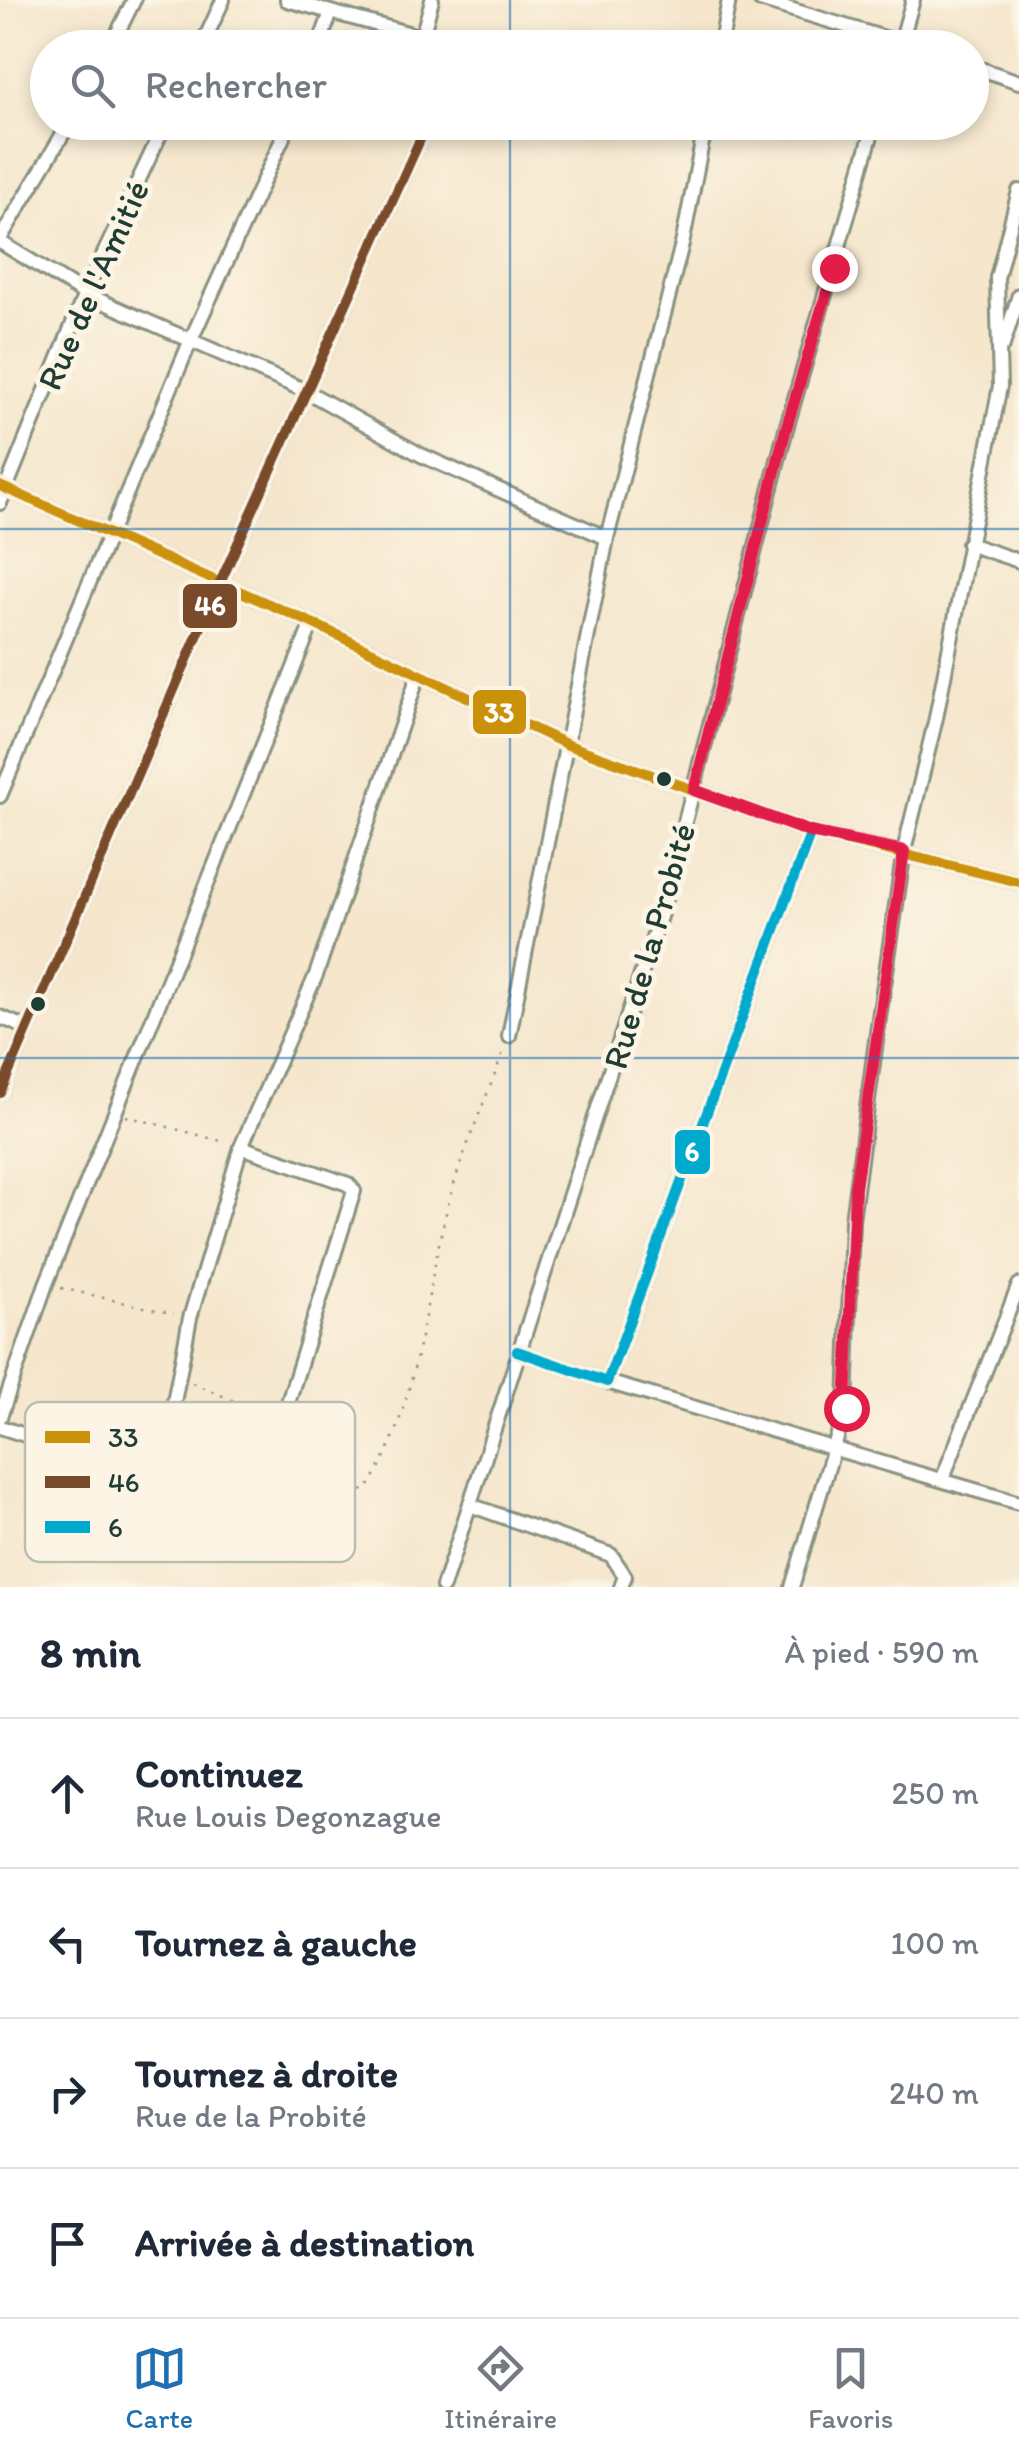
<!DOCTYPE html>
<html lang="fr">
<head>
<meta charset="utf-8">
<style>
  body { margin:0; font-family:Itim,sans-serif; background:#f2f2f3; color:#1f2937 }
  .stop { position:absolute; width:30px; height:30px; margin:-22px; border:8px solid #e11d48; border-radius:50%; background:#fff }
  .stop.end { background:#e11d48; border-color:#fff; box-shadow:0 2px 10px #0008 }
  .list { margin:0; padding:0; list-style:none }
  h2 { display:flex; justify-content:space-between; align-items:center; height:130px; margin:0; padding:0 40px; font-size:42px }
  h2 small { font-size:32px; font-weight:400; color:#747a83 }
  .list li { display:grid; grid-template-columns:65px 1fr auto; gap:30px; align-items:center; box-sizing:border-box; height:150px; padding:0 40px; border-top:2px solid #e0e1e3 }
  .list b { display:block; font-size:38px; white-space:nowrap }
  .list p { margin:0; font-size:32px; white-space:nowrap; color:#747a83 }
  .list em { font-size:32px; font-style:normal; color:#747a83 }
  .icon { flex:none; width:55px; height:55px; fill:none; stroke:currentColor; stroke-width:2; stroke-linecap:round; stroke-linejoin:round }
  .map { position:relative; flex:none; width:1019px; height:1587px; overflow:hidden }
  .search { position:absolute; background:#fff; box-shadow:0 5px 15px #0003; left:30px; right:30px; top:30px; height:110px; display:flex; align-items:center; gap:25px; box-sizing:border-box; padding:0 35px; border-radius:55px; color:#747a83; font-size:38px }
  .sheet { height:730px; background:#fff }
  nav { display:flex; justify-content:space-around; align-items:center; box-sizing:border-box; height:140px; border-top:2px solid #e0e1e3; background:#fff; font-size:28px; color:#747a83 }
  nav a { display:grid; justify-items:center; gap:5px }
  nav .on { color:#1f6fb2 }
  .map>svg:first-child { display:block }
</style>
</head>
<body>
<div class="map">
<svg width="1019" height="1587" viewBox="0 0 1019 1587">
  <rect width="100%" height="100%" fill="#fcf5e5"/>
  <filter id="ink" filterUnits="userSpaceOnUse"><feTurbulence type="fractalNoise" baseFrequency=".01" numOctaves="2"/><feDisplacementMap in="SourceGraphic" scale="20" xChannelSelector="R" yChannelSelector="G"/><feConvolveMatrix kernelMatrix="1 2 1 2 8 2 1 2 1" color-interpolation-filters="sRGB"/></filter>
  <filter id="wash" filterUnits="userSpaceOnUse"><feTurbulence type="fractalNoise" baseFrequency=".0048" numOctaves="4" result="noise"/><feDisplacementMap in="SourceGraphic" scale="40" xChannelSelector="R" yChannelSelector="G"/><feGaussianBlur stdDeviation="2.25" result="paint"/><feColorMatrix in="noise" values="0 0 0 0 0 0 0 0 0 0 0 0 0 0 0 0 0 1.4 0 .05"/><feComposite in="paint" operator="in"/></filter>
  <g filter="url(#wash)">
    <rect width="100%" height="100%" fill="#f5e6cc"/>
  </g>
  <g filter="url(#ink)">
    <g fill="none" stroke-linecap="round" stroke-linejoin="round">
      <g stroke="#8a9280" stroke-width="18">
        <path id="minor" d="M287,0L422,37
          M432,0L422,37L445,48
          M760,0L918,48
          M900,46L913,0
          M110,48L134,0
          M201,48L223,0
          M318,48L330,15
          M720,48L729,0
          M972,66L1019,82
          M0,239L70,122
          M0,242L85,294L306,391L421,455L607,538
          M1003,345L1019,295
          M0,486L312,623L568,745L811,832L1019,882
          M0,503L85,294L166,122
          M968,544L1019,561
          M0,796L190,342L290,122
          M0,1017L27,1028
          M509,1036L607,538L683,240L706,122
          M0,1093L220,583L428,122
          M241,1147L348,1184L354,1191L276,1441
          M517,1351L607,1382L811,832
          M607,1382L1019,1503
          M0,1417L46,1284L312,623
          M0,1427L140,1472H152L163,1460L190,1318L241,1147L316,975L418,676
          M942,1480L1019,1285
          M470,1505L611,1555L625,1576L621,1587
          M443,1587L663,907L786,429L875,122
          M792,1587L846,1408L852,1220L879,1018L904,851L936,718L1000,386L997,278L1019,191"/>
      </g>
      <path stroke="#8a9280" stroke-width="2.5" stroke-dasharray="2.5 8" stroke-linecap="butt" d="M126,1116L225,1142
        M61,1288L174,1314
        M192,1383L237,1402L264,1429
        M289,1451L337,1486L366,1491C421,1404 423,1296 450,1198C464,1147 487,1097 505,1047"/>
      <use href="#minor" stroke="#fff" stroke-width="12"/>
      <g stroke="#fcf5e5" stroke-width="18">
        <path id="bus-1" d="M0,486L312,623L568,745L811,832L1019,882"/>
      </g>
      <g stroke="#fcf5e5" stroke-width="18">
        <path id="bus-2" d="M0,1093L220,583L428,122"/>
      </g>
      <g stroke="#fcf5e5" stroke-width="18">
        <path id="bus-3" d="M517,1351L607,1382L811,832"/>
      </g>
      <use href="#bus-1" stroke="#cc910a" stroke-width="10"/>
      <use href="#bus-2" stroke="#7a4b2a" stroke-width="10"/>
      <use href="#bus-3" stroke="#00a9ce" stroke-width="10"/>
    </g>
  </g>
  <g fill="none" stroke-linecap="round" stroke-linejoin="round" filter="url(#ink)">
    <path stroke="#e11d48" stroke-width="12" d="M834,268L786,429L694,790L810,832L904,851L855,1188L846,1408"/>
  </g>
  <path fill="none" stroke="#1f6fb2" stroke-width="2.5" stroke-opacity="0.55" d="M510,0V48M510,122V1587M0,529H1019M0,1058H1019"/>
  <g fill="#1f3d34" stroke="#fcf5e5" stroke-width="4">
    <circle cx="664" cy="779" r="9"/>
    <circle cx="38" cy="1004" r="9"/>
  </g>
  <g text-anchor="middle" stroke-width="10" stroke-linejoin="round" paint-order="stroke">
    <g font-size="35" fill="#1f3d34" stroke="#fcf5e5">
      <text transform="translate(93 285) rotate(-66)" y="12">Rue de l'Amitié</text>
      <text transform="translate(649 946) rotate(-74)" y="12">Rue de la Probité</text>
    </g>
  </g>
  <rect x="25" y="1402" width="330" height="160" rx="15" fill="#fcf5e5" stroke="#babeb0" stroke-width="2.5"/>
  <rect x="45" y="1431" width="45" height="12" fill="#cc910a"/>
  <rect x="45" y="1476" width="45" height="12" fill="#7a4b2a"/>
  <rect x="45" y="1521" width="45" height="12" fill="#00a9ce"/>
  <g font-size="28" fill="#1f3d34">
    <text x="108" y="1447">33</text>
    <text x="108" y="1492">46</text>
    <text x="108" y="1537">6</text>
  </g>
  <g stroke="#fcf5e5" stroke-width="4">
    <rect x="181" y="582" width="58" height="48" rx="10" fill="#7a4b2a"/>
    <rect x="471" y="688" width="57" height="48" rx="10" fill="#cc910a"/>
    <rect x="673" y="1128" width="39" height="48" rx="10" fill="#00a9ce"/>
  </g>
  <g font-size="28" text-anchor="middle" font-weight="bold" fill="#fff">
    <text x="210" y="615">46</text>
    <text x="499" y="722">33</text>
    <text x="692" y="1161">6</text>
  </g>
</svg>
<div class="stop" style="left:846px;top:1408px"></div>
<div class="stop end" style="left:834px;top:268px"></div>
<div class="search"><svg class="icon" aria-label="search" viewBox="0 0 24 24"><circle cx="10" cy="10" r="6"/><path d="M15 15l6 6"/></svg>Rechercher</div>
</div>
<section class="sheet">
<h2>8 min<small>À pied · 590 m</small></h2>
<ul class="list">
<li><svg class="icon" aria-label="ahead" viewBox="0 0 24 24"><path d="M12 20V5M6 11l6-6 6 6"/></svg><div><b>Continuez</b><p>Rue Louis Degonzague</p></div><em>250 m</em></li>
<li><svg class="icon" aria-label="left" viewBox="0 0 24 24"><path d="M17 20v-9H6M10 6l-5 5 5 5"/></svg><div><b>Tournez à gauche</b></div><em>100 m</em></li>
<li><svg class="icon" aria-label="right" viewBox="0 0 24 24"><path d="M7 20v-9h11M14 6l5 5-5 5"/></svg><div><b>Tournez à droite</b><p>Rue de la Probité</p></div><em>240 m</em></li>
<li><svg class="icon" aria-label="arrive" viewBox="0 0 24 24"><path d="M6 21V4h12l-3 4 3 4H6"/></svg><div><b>Arrivée à destination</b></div></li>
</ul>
</section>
<nav>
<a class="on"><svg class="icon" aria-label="map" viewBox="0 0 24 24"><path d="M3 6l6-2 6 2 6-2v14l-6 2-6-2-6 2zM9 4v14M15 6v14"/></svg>Carte</a>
<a><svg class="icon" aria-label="directions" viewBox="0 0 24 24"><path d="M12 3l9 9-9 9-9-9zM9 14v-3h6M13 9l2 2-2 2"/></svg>Itinéraire</a>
<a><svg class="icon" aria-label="saved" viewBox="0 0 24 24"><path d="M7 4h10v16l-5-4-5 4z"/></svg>Favoris</a>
</nav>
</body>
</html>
